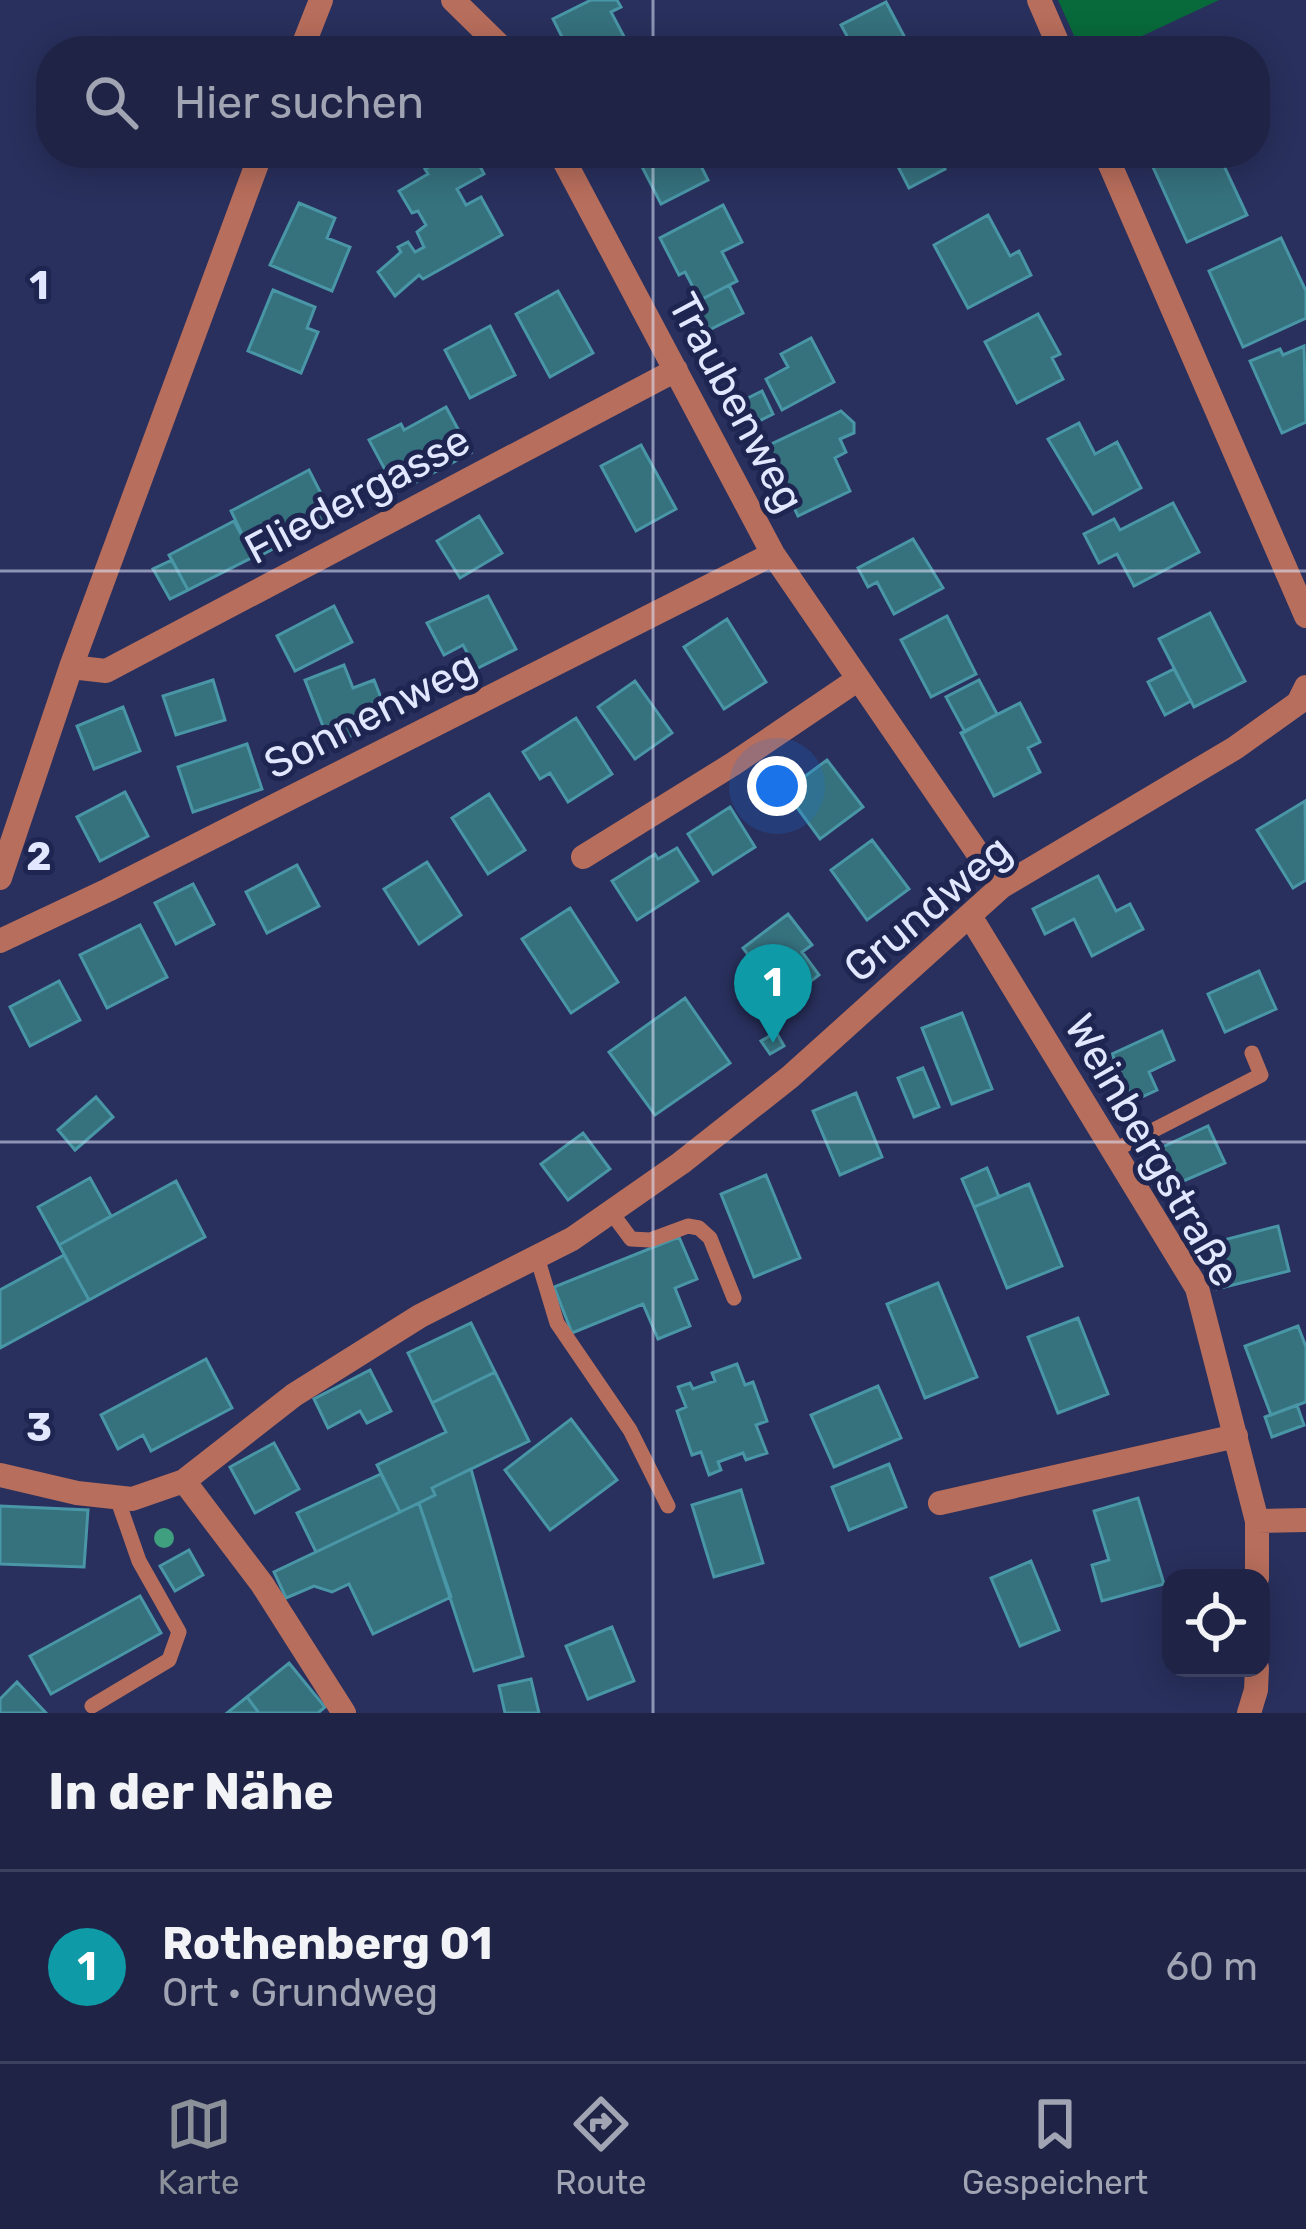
<!DOCTYPE html>
<html lang="de">
<head>
<meta charset="utf-8">
<style>
  body { margin:0; font-family:Rubik,sans-serif; background:#272c4d; color:#f1f3f6 }
  .controls { position:absolute; right:36px; bottom:36px; display:grid; overflow:hidden; border-radius:24px; box-shadow:0 6px 30px #0003 }
  .controls button { width:108px; height:108px; display:grid; place-items:center; padding:0; border:0; border-bottom:3px solid #3c415f; background:#1f2446; color:#f1f3f6; font:60px sans-serif }
  .you { position:absolute; left:777px; top:786px; width:42px; height:42px; margin:-30px; border:9px solid #fff; border-radius:50%; background:#1a73e8; box-shadow:0 0 0 18px #1a73e833 }
  .badge { display:grid; place-items:center; width:78px; height:78px; border-radius:50%; background:#8c9099; color:#fff; font-size:39px; font-weight:700 }
  .pin { position:absolute; translate:-50% -99px; filter:drop-shadow(0 3px 6px #0008) }
  .pin::after { content:''; position:absolute; top:63px; width:42px; height:36px; background:inherit; clip-path:polygon(0 0,100% 0,50% 100%) }
  .list { margin:0; padding:0; list-style:none }
  h2 { display:flex; justify-content:space-between; align-items:center; height:156px; margin:0; padding:0 48px; font-size:51px }
  h2 small { font-size:39px; font-weight:400; color:#a1a4b3 }
  .list li { display:grid; grid-template-columns:78px 1fr auto; gap:36px; align-items:center; box-sizing:border-box; height:192px; padding:0 48px; border-top:3px solid #3c415f }
  .list b { display:block; font-size:45px; white-space:nowrap }
  .list p { margin:0; font-size:39px; white-space:nowrap; color:#a1a4b3 }
  .list em { font-size:39px; font-style:normal; color:#a1a4b3 }
  .icon { flex:none; width:66px; height:66px; fill:none; stroke:currentColor; stroke-width:2; stroke-linecap:round; stroke-linejoin:round }
  .map { position:relative; flex:none; width:1306px; height:1713px; overflow:hidden }
  .search { position:absolute; background:#1f2446; box-shadow:0 6px 30px #0003; left:36px; right:36px; top:36px; height:132px; display:flex; align-items:center; gap:30px; box-sizing:border-box; padding:0 42px; border-radius:48px; color:#a1a4b3; font-size:45px }
  .sheet { height:348px; background:#1f2446 }
  nav { display:flex; justify-content:space-around; align-items:center; box-sizing:border-box; height:168px; border-top:3px solid #3c415f; background:#1f2446; font-size:33px; color:#a1a4b3 }
  nav a { display:grid; justify-items:center; gap:6px }
  nav .on { color:#8c9099 }
  .map>svg:first-child { display:block }
</style>
</head>
<body>
<div class="map">
<svg width="1306" height="1713" viewBox="0 0 1306 1713">
  <rect width="100%" height="100%" fill="#29305d"/>
  <path fill="#086a3a" d="M1058,0H1219L1110,51H1081Z"/>
  <path fill="#36717e" stroke="#4996a7" stroke-width="3" d="M591,0H617L621,7L611,12L630,48L638,44L641,51H569L553,19Z
    M886,2L912,51H855L841,25Z
    M454,153H473L484,174L457,189L466,205L481,197L502,235L423,279L419,275L395,296L378,272L401,252L398,247L408,242L415,252L424,247L417,232L426,225L418,211L412,213L399,191L428,174L425,169Z
    M635,153H716L699,162L708,180L661,204Z
    M891,153H952L940,159L945,169L909,188Z
    M1177,153H1218L1247,215L1187,242L1152,165Z
    M299,203L335,218L327,238L350,247L332,291L270,265Z
    M723,205L742,242L722,252L737,281L700,300L685,272L679,275L660,238Z
    M988,215L1010,256L1019,251L1031,275L968,308L934,245Z
    M1281,238L1306,291V318L1243,347L1209,271Z
    M729,285L743,313L709,330L695,303Z
    M273,290L315,307L307,328L318,332L301,373L248,351Z
    M558,291L593,353L550,377L516,314Z
    M1038,314L1060,354L1052,358L1063,379L1017,403L985,342Z
    M490,326L515,375L470,398L445,350Z
    M811,338L834,382L782,410L766,379L788,367L781,354Z
    M1304,346L1306,422L1282,433L1250,361L1280,349L1283,355Z
    M762,391L773,414L751,425L740,402Z
    M446,407L471,453L397,492L369,440L401,424L404,430Z
    M841,411L854,423V433L840,439L846,452L835,458L850,491L798,516L765,447Z
    M1079,423L1095,454L1117,442L1141,488L1093,514L1048,439Z
    M641,445L676,509L636,531L601,466Z
    M309,470L333,517L254,559L231,511Z
    M1173,503L1199,552L1134,586L1117,554L1099,563L1084,534L1114,519L1120,530Z
    M479,516L502,553L460,578L437,541Z
    M234,521L253,557L188,590L169,555Z
    M913,539L943,588L894,614L877,582L868,587L858,568Z
    M172,560L188,590L170,599L153,569Z
    M488,596L516,649L476,669L463,645L444,655L427,623Z
    M334,606L352,642L295,671L277,636Z
    M1210,613L1245,681L1194,707L1159,639Z
    M947,616L976,674L931,697L901,640Z
    M727,619L766,682L724,709L684,647Z
    M344,665L353,688L374,680L390,721L330,744L305,680Z
    M1174,669L1191,701L1165,715L1148,682Z
    M213,680L225,720L176,735L163,696Z
    M979,680L997,714L965,732L946,697Z
    M635,681L672,733L635,759L598,707Z
    M1020,703L1040,742L1028,748L1040,772L994,796L961,733Z
    M123,707L140,751L94,769L77,726Z
    M576,718L612,774L568,802L550,773L540,779L523,752Z
    M247,744L262,789L193,812L178,767Z
    M827,760L863,807L820,839L785,791Z
    M125,792L148,836L100,861L77,817Z
    M489,794L525,850L488,874L452,818Z
    M1305,801L1306,880L1293,888L1257,830Z
    M730,807L755,847L713,874L688,834Z
    M872,840L909,889L867,920L831,870Z
    M677,848L698,881L637,920L612,881L655,854L658,859Z
    M427,862L461,915L419,944L384,889Z
    M297,865L319,906L267,933L246,892Z
    M1098,876L1116,911L1130,904L1143,929L1092,956L1074,919L1045,934L1033,909Z
    M193,884L214,924L176,944L155,903Z
    M570,908L618,982L571,1013L522,939Z
    M788,914L812,945L802,952L819,975L784,1002L743,948Z
    M140,925L167,977L107,1008L80,955Z
    M1259,971L1276,1009L1225,1032L1208,994Z
    M59,981L80,1020L30,1046L10,1007Z
    M685,998L730,1063L655,1115L609,1052Z
    M962,1013L992,1089L952,1104L922,1028Z
    M1162,1031L1174,1060L1149,1072L1157,1090L1133,1101L1112,1054Z
    M776,1032L784,1046L770,1054L761,1041Z
    M923,1068L939,1107L914,1117L898,1078Z
    M856,1093L882,1157L840,1175L813,1111Z
    M96,1097L113,1117L75,1150L58,1130Z
    M1208,1126L1225,1163L1172,1186L1156,1150Z
    M583,1133L610,1169L568,1200L541,1164Z
    M987,1168L999,1197L974,1207L962,1179Z
    M766,1175L800,1258L754,1277L721,1194Z
    M90,1178L111,1216L59,1245L38,1207Z
    M176,1181L205,1237L89,1300L59,1245Z
    M1029,1184L1062,1266L1007,1288L974,1207Z
    M1278,1226L1289,1271L1217,1289L1209,1258L1216,1256L1212,1243Z
    M679,1237L697,1279L675,1288L690,1326L658,1339L643,1304L572,1333L554,1287Z
    M64,1255L89,1300L0,1348V1290Z
    M938,1283L977,1377L925,1398L887,1304Z
    M1078,1318L1108,1394L1058,1413L1028,1337Z
    M471,1323L495,1372L432,1403L408,1353Z
    M1298,1326L1306,1347V1402L1271,1415L1245,1346Z
    M206,1359L232,1408L151,1451L143,1435L118,1449L101,1415Z
    M737,1364L745,1385L753,1382L767,1421L756,1425L767,1453L746,1460L743,1453L718,1462L721,1470L709,1475L701,1452L692,1455L677,1411L686,1407L678,1387L690,1383L693,1389L715,1381L712,1373Z
    M370,1370L391,1411L367,1423L360,1411L328,1428L314,1399Z
    M495,1372L529,1441L432,1488L435,1495L400,1512L377,1465L446,1432L432,1403Z
    M878,1386L901,1438L834,1467L811,1415Z
    M1297,1405L1304,1425L1272,1437L1265,1417Z
    M571,1419L617,1480L550,1530L505,1470Z
    M274,1443L299,1489L255,1513L230,1467Z
    M889,1464L906,1507L849,1530L832,1487Z
    M471,1469L523,1656L474,1671L419,1503L435,1495L432,1488Z
    M381,1474L400,1512L316,1552L297,1513Z
    M741,1490L763,1563L714,1577L692,1505Z
    M1138,1498L1164,1584L1102,1601L1092,1565L1109,1560L1094,1511Z
    M419,1503L451,1597L373,1634L349,1584L332,1592L314,1586L286,1598L274,1572Z
    M0,1506L88,1510L84,1567L0,1564Z
    M189,1550L203,1575L175,1591L160,1566Z
    M1031,1561L1059,1630L1020,1646L991,1578Z
    M140,1596L161,1633L51,1694L30,1656Z
    M612,1627L634,1681L588,1699L566,1646Z
    M289,1663L325,1707L318,1713H259L247,1697Z
    M531,1679L539,1713H505L499,1686Z
    M17,1682L46,1713H0V1699Z
    M247,1697L259,1713H227Z"/>
  <g fill="none" stroke-linecap="round" stroke-linejoin="round">
    <path stroke="#b86e5c" stroke-width="15" d="M1113,1151L1261,1075L1252,1053
      M611,1212L631,1239L650,1240L688,1226L699,1228L710,1238L734,1298
      M537,1257L557,1323L630,1430L668,1506
      M92,1706L169,1660L179,1632L139,1561L117,1498"/>
    <path stroke="#b86e5c" stroke-width="24" d="M453,0L505,51
      M1039,0L1061,51
      M301,51L321,0
      M560,153L773,554L1001,887
      M1105,153L1306,616
      M71,667L106,671L676,370
      M583,857L733,764L857,680
      M0,878L71,667L261,153
      M970,916L1197,1288L1257,1521V1578
      M0,941L108,890L773,554
      M0,1475L77,1493L132,1499L184,1481L294,1395L420,1316L572,1239L681,1163L790,1077L1001,887L1235,748L1298,703L1306,687
      M184,1481L262,1584L344,1713
      M940,1503L1236,1436
      M1257,1521L1306,1520
      M1249,1713L1256,1690L1257,1668"/>
  </g>
  <circle fill="#3f9f7f" cx="164" cy="1538" r="10"/>
  <path fill="none" stroke="#e1e7fe" stroke-width="3" stroke-opacity="0.55" d="M653,0V51M653,153V1713M0,571H1306M0,1142H1306"/>
  <g text-anchor="middle" stroke-width="10" stroke-linejoin="round" paint-order="stroke">
    <g font-size="42" fill="#e1e7fe" stroke="#1f2551">
      <text transform="translate(737 402) rotate(62)" y="15">Traubenweg</text>
      <text transform="translate(357 494) rotate(-28)" y="15">Fliedergasse</text>
      <text transform="translate(370 714) rotate(-27)" y="15">Sonnenweg</text>
      <text transform="translate(927 908) rotate(-40)" y="15">Grundweg</text>
      <text transform="translate(1153 1150) rotate(60)" y="15">Weinbergstraße</text>
    </g>
  </g>
  <g font-size="39" text-anchor="middle" font-weight="bold" fill="#e1e7fe" stroke="#1f2551" stroke-width="10" stroke-linejoin="round" paint-order="stroke">
    <text x="39" y="299">1</text>
    <text x="39" y="870">2</text>
    <text x="39" y="1441">3</text>
  </g>
</svg>
<div class="controls">
<button><svg class="icon" aria-label="locate" viewBox="0 0 24 24"><circle cx="12" cy="12" r="6"/><path d="M12 2v4M12 18v4M2 12h4M18 12h4"/></svg></button>
</div>
<div class="you"></div>
<div class="pin badge" style="left:773px;top:1043px;background:#0f9aa8">1</div>
<div class="search"><svg class="icon" aria-label="search" viewBox="0 0 24 24"><circle cx="10" cy="10" r="6"/><path d="M15 15l6 6"/></svg>Hier suchen</div>
</div>
<section class="sheet">
<h2>In der Nähe<small></small></h2>
<ul class="list">
<li><span class="badge" style="background:#0f9aa8">1</span><div><b>Rothenberg 01</b><p>Ort · Grundweg</p></div><em>60 m</em></li>
</ul>
</section>
<nav>
<a class="on"><svg class="icon" aria-label="map" viewBox="0 0 24 24"><path d="M3 6l6-2 6 2 6-2v14l-6 2-6-2-6 2zM9 4v14M15 6v14"/></svg>Karte</a>
<a><svg class="icon" aria-label="directions" viewBox="0 0 24 24"><path d="M12 3l9 9-9 9-9-9zM9 14v-3h6M13 9l2 2-2 2"/></svg>Route</a>
<a><svg class="icon" aria-label="saved" viewBox="0 0 24 24"><path d="M7 4h10v16l-5-4-5 4z"/></svg>Gespeichert</a>
</nav>
</body>
</html>
